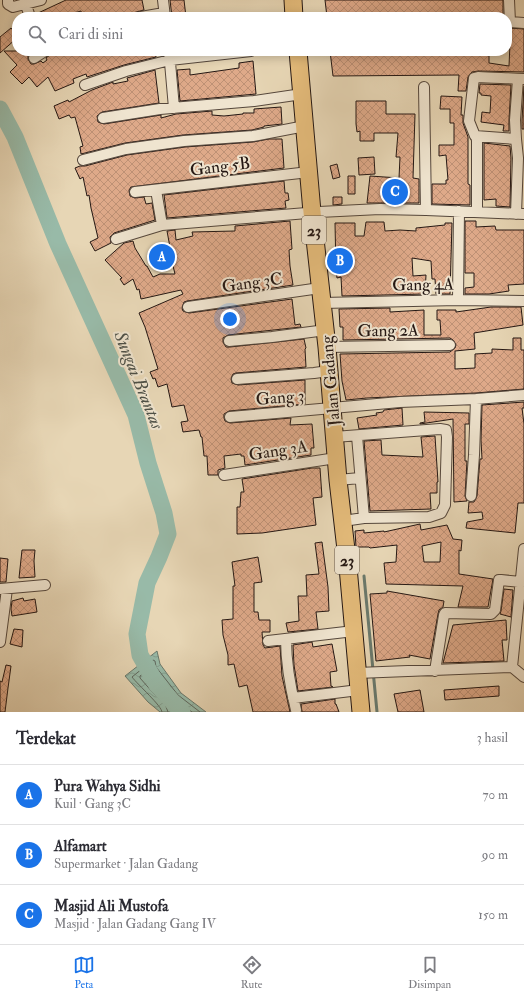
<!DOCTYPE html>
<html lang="id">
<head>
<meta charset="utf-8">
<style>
  body { margin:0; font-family:"IM FELL Double Pica",serif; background:#f7f7f7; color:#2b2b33 }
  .you { position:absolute; left:230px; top:319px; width:14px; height:14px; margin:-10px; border:3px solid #fff; border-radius:50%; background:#1a73e8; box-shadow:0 0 0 6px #1a73e833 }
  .badge { display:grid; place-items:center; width:26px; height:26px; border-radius:50%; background:#1a73e8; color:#fff; font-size:13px; font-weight:700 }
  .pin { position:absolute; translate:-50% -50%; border:2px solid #fff; box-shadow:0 1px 4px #0006 }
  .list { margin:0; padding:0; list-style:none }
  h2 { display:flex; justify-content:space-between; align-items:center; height:52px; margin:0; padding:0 16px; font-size:17px }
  h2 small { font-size:13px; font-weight:400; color:#7c7c81 }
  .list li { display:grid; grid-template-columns:26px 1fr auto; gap:12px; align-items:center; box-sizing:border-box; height:60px; padding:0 16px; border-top:1px solid #e1e1e2 }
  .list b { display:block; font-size:15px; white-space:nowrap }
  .list p { margin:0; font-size:13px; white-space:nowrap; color:#7c7c81 }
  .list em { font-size:13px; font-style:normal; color:#7c7c81 }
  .icon { flex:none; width:22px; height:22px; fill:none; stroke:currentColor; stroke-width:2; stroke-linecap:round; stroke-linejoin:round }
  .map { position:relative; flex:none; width:524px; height:712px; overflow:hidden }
  .search { position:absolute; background:#fff; box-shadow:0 2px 10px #0003; left:12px; right:12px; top:12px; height:44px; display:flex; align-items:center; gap:10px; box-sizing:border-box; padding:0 14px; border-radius:16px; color:#7c7c81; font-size:15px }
  .sheet { height:232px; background:#fff }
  nav { display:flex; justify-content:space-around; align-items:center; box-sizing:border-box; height:56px; border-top:1px solid #e1e1e2; background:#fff; font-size:11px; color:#7c7c81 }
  nav a { display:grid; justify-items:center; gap:2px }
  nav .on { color:#1a73e8 }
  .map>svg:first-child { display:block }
</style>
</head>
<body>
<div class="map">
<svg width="524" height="712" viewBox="0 0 524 712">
  <defs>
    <pattern id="water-waves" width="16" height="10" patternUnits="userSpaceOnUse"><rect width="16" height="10" fill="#98baa8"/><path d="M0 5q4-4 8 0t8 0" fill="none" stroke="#839f90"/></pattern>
    <pattern id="building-cross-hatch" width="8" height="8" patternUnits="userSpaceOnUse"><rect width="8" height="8" fill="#dea989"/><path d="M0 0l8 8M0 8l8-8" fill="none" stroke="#be9175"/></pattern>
  </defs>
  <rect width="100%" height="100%" fill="#e7d6b5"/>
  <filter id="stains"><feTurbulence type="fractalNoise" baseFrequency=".005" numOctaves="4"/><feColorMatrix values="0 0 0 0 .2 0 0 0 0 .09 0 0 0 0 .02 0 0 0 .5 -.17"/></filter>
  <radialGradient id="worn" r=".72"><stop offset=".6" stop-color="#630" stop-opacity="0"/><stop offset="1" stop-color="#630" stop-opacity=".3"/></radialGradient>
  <path fill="url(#water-waves)" stroke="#6a796c" d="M157,651L160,664L181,693L206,712H160L148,702L125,676Z"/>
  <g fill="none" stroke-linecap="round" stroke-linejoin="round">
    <path stroke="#5e685e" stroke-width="1" d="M162,712C162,706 138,685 132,677L153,660L155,661L156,667L178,695L200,712
      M168,712L165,704L155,695L140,678V676L150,668L152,669L175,699L192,712"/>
    <path stroke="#6a796c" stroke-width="3" d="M364,576L377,712"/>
    <path stroke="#98baa8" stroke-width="17" d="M0,109L15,137L58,244L136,415L148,463L164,513L168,534L159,557L147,583L137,634L140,655L157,685L182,712"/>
  </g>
  <path fill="url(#building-cross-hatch)" stroke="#241713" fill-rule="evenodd" d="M66,0H142L144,10L117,17H82L81,11L60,17H36V14Z
    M170,0H184L186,17H172Z
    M325,0H503V17H327Z
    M11,28L17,35V38L0,53V37Z
    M509,28L524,29V72L478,71L472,72L468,77L466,91H458L459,75L333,76L330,51H489V63L509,66L510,43H508Z
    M4,51H32L28,55V59L31,64H34L41,61L43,63L47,60L46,58L51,54V51H155L156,57L124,65L87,77L86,74L73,79L74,83L55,91L48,77L37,87L29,77L22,84L10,72L17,65Z
    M253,61L256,94L180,101L177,70L190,69V75L239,68V63Z
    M155,70L159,103L102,112L97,116L98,122L104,124L161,115V118L176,114L212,111V115L224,116L243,114V113H254V109L281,107L282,124L264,126V127L252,130L183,135L125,143L81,154L80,147L83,146L75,117L71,118L69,115L59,119L54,106L68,100L69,102L92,90L113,82V84L128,81L127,78Z
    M480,84L511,85L509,120V131H503L504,125L481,122L482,112L490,113L491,96L481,95V93H479Z
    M524,86V129H522V120Z
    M441,96L462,97L461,115H463V123L468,137V184L470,185V205L432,204V184H446V180H448L446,155L439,156V145H454V123H450V109H440Z
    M356,101H386V114H415L413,178L419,179V203H367L370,176L399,178L400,157H396L398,133H374V141H360V131L357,132L356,124Z
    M269,139H282L284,168L131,187L129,190L130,196L135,198L144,197L146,204L152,203L155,220L114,233L110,237L111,243L95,251L90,242L98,238L91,208L89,195L87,196L83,177L80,179L75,168L80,166H85L127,155L185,147L253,142Z
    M484,143L510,146L511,158L510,207L496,206V199L484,200Z
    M374,157L375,174L359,175L358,158Z
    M337,164L340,177L333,179L330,166Z
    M348,176H355V194H348Z
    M284,181L285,193H288L289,200L285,201L286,208L167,218L164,195Z
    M333,197H342V204L333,205Z
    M290,221L292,249L289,250L290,266L293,285L187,301L184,302L182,308L183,311L189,313L292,299L295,325L300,324L301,327L228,335L223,338V342L226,347H230L304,339L306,348L305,349L306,367L236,373L233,374L231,379L232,383L238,385L305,380V404L229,411L224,414V418L225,421L230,423L291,418L290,425L312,424L314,448H311V455L245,465L244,456H241V454L224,456L225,468L218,470V475H208L207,456H204L202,437H201L199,430L183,432L181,422L188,421L184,405L172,407L167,384L158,387L155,378L153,379L150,372L158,369L145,327L139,313L183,294L181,290L141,299L139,289L137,290L133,279L124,285L120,279L122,278L105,260L124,243L133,241L135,248L146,266H147L153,277L160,274H175L171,258H172L167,231L175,230L176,240L193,236L192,232L235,231V226Z
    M465,221H476V227L495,226L496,230H524V284L508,285L509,291L489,294H465V288L474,287V273H465Z
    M366,222H384L385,231L400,230L416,231V228L445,225V223H452L450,294H436L435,279H432L431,261L412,258L413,276L426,275L425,294L342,296L341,277L337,278L336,270L335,223H355V236H364Z
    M491,307H521L523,325L474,333L475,349L455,351V369L475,368V354L492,353V349L513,350V338H521V350H524V389L476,393L367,398L346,400L342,381L340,354L450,352L455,348L456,345L453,340L450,338L343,340V327H340L339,309L390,308V312L424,310V335H441L440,320H437V310H456V312Z
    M524,402V408H522L524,424V503H518L515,533L466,528L467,522L483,519L482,512L468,513L469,502H474L477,496L480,459H482L481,440L482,405Z
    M402,408L403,425L359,429L357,418L377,415L376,413L383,412L384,410Z
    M424,412L469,413V424H465V461H467L465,496L467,501L454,502L453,419L420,424V423L425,422Z
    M435,436L438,482H437V493H430L431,509L370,511L364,441L381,440L382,455L423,457L421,437Z
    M312,468H320L322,497L313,498L316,525L262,533L237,534V507H240L241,492H244L242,479Z
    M420,524L421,530L447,525L453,539L462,540L461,551L459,550V574L493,579L488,607H458L463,586L386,584L384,563L396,562L397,545L370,548L369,547H356L355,531L364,530V533L384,531V532ZM441,542L440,562H424L422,546Z
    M322,542L328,587L329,611L316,612L318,629L288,632L286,623L299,621L298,596H307L306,575L319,574L315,543Z
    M22,550H35L34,561L35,577L19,578Z
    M258,557L262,582L254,583V612H258L259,620H270V632H262L263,645L265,648L280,646L282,676L290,712H253L247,685L239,687L234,664L228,665V655L223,635L222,620L233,619V586H235L232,562Z
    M0,558L8,559L6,582H0Z
    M504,589L513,590L511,617L500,614L501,611Z
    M387,591L444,601L443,607L439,610L438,614L430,659L409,655L410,657L376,661L370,594L387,593Z
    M23,598L24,601L35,599L37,612L12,616L11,609L12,601Z
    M506,620L507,640H502L504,661L443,663L453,625Z
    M14,629L23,630L22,647L10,644Z
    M312,642L313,647L332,644L337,671L330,672L331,686L333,687L298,691L294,665L293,645Z
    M6,665L11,666L8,688L5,712H0V681L2,682Z
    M499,686V696L445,700L444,690Z
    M420,690L424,712H398L394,694Z
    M335,699V704H336L339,712H302L301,704Z"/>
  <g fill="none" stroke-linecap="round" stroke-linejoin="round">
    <g stroke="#55473c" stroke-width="12">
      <path id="minor" d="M8,0V4L13,7L41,0
        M163,0L165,17
        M509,0L510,22L524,23
        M26,5L30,17
        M141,17L164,13
        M169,51L174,108
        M34,58L45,51
        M518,79L515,120L516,139L475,136L469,121L474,78L478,77C493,78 509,78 524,79
        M85,85L126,71L170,60L251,51
        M424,87L426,210
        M103,118L160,109L254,101L302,94
        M477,137V212
        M516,139L518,158L516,214
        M83,160L126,149L184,141L253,136L305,126
        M156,190L162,225
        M135,192L309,172
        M116,239L162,225L319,212L380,209L426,210L524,214
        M458,300L459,211
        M322,303L458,300L524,301
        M188,307L320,288
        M229,341L272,337L326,330
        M327,347L450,345
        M237,379L314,373L329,371
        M230,417L400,402L476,399L524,395
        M357,436L364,518
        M334,437L440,429L446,430L447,437L445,505L441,513L429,517L364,518L343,521
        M224,475L336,458
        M338,480L360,478
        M471,496L474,455L476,399
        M0,589L45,585
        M286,639C286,664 290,686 296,710
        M268,641L354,631
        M0,642L7,589
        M512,667L524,549
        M435,671L444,615L445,613L491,614L495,610L499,580H501L521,582
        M357,673L512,667L524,677
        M293,698L359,690"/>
    </g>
    <g stroke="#241713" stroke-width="19">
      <path id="trunk" d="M293,0L294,17
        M298,51L312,212L327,347L338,480L348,567L361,712"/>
    </g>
    <use href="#minor" stroke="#efe4cf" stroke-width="10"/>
    <use href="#trunk" stroke="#e4bb7a" stroke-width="17"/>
  </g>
  <g text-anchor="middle" stroke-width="4" stroke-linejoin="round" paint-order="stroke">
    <g fill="#efe4cf" stroke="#61544b" stroke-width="1">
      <rect x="302" y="216" width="24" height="28" rx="3"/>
      <rect x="335" y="546" width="24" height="28" rx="3"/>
    </g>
    <g font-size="16" font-weight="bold" fill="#241713">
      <text x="314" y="236">23</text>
      <text x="347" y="566">23</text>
    </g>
    <g font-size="17" fill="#241713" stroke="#efe4cf">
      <text transform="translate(220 166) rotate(-7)" y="6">Gang 5B</text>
      <text transform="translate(252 282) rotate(-8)" y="6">Gang 3C</text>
      <text transform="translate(423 284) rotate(-1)" y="6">Gang 4A</text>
      <text transform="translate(388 330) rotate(-1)" y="6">Gang 2A</text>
      <text transform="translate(330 381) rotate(-95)" y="6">Jalan Gadang</text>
      <text transform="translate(280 397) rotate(-5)" y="6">Gang 3</text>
      <text transform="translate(278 450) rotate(-9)" y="6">Gang 3A</text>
    </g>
    <g font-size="18" font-style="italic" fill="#4d5047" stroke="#efe4cf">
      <text transform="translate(139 380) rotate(68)" y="6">Sungai Brantas</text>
    </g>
  </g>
  <rect width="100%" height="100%" filter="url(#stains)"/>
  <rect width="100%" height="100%" fill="url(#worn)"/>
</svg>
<div class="you"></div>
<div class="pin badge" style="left:162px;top:257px">A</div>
<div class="pin badge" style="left:340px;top:261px">B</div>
<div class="pin badge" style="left:395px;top:192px">C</div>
<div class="search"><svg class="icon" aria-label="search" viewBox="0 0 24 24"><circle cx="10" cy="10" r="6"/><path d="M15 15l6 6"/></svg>Cari di sini</div>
</div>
<section class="sheet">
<h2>Terdekat<small>3 hasil</small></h2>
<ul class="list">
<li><span class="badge">A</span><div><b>Pura Wahya Sidhi</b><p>Kuil · Gang 3C</p></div><em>70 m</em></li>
<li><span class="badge">B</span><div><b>Alfamart</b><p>Supermarket · Jalan Gadang</p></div><em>90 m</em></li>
<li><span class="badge">C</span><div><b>Masjid Ali Mustofa</b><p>Masjid · Jalan Gadang Gang IV</p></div><em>150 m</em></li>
</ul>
</section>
<nav>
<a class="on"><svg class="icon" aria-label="map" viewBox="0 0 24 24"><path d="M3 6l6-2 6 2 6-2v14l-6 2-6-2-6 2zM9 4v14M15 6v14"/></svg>Peta</a>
<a><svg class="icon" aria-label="directions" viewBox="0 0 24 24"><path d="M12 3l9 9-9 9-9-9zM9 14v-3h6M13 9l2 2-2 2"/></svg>Rute</a>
<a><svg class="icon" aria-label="saved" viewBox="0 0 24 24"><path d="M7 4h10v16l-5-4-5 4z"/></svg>Disimpan</a>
</nav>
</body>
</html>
